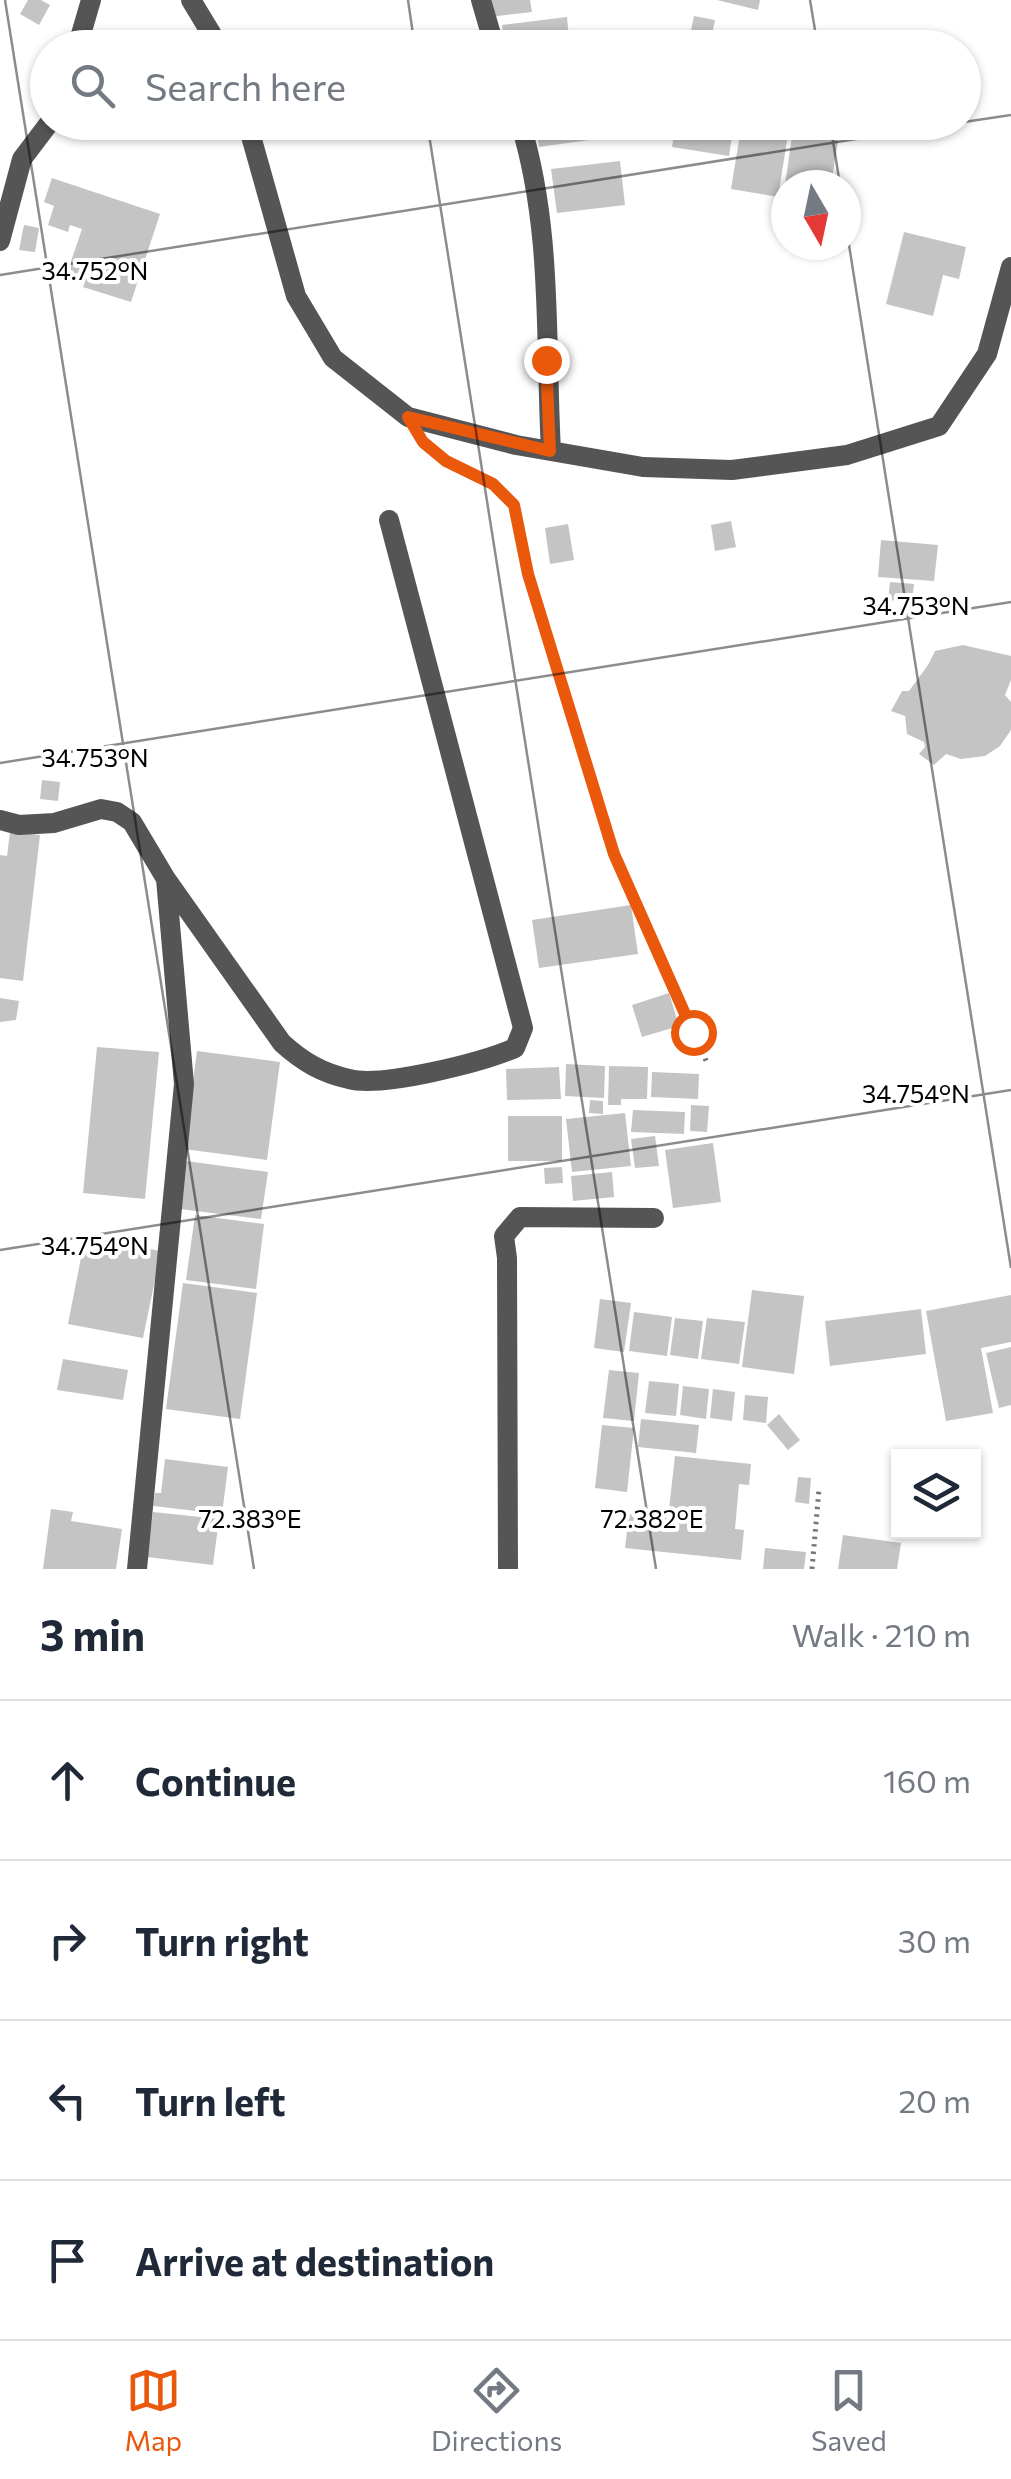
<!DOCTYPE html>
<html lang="en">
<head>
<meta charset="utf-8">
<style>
  body { margin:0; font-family:Commissioner,sans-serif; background:#f6f6f7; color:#1f2937 }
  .controls { position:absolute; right:30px; bottom:30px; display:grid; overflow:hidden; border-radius:0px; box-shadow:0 2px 8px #0004 }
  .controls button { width:90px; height:90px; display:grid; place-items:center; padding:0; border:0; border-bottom:2px solid #e0e1e3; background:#fff; color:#1f2937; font:50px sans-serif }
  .compass { position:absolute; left:771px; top:170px; width:90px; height:90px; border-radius:50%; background:#fff; box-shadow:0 2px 8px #0004; rotate:171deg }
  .stop { position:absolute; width:30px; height:30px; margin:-22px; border:8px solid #ea580c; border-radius:50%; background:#fff }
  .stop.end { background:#ea580c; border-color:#fff; box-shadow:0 2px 10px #0008 }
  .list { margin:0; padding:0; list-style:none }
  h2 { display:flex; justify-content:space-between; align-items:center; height:130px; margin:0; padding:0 40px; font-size:42px }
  h2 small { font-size:32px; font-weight:400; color:#747a83 }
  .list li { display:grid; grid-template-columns:65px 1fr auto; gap:30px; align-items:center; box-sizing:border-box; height:160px; padding:0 40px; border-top:2px solid #e0e1e3 }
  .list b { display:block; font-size:38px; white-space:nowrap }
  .list em { font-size:32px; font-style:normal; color:#747a83 }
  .icon { flex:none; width:55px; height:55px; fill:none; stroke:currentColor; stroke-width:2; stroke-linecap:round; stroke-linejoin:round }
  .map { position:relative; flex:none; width:1011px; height:1569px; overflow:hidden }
  .search { position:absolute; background:#fff; box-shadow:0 2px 8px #0004; left:30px; right:30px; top:30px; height:110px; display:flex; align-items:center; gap:25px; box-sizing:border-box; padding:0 35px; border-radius:55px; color:#747a83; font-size:38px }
  .sheet { height:770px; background:#fff }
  nav { display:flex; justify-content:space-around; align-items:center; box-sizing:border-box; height:140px; border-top:2px solid #e0e1e3; background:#fff; font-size:28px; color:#747a83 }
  nav a { display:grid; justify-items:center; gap:5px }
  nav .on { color:#ea580c }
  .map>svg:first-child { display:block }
</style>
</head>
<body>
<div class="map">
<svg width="1011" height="1569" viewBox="0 0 1011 1569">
  <rect width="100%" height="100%" fill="#fff"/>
  <path fill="#c4c4c4" d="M28,0H41L50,5L39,25L20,14Z
    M488,0H530L532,12L490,17Z
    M717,0H760L758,10Z
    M694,16L715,20L711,39L690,35Z
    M567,17L570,48H505L502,25Z
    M535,122H609L611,137L539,147Z
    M676,122H734L729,156L672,147Z
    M742,122H790L778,197L731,189Z
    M794,122H841L831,185H785Z
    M620,161L625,205L557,213L551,169Z
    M52,178L160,214L131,302L83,287L85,282L66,276L82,229L70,225L68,232L48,225L54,206L44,202Z
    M24,225L39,228L35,252L19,250Z
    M904,232L966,247L959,279L943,275L933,316L886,304Z
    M731,521L736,547L715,551L711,525Z
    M568,524L574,560L550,564L545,528Z
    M881,540L938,545L934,581L878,577Z
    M890,582L914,584L912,602L888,600Z
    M963,645L1011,656V680L1005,695L1011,702V730L1000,746L985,756L961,759L946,754L934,765L919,754L925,747L924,742L907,734L905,716L891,711L902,691H909L928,665L935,651Z
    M42,780L60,782L58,801L40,799Z
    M10,832L40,835L23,981L0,978V855L7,856Z
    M631,905L638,954L539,968L532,920Z
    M669,993L679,1026L642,1037L632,1005Z
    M0,998L19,1001L16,1020L0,1022Z
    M97,1047L159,1052L145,1199L83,1193Z
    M197,1051L280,1062L267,1160L184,1149Z
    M566,1064L605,1066L604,1098L565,1096Z
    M609,1066L648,1067L647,1099H621V1105H608Z
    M559,1067L561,1099L507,1100L506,1069Z
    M652,1072L699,1074L698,1099L651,1097Z
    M590,1100L603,1101V1114L589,1113Z
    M691,1105L709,1106L707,1132L690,1131Z
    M633,1110L685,1112L684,1134L631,1132Z
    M625,1113L631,1166L572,1172L566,1119Z
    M508,1116H562V1161H508Z
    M655,1136L659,1166L635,1168L631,1139Z
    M713,1143L721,1202L673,1208L665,1150Z
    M186,1161L268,1172L261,1219L180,1209Z
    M562,1167L563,1183L545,1184L544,1168Z
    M612,1172L614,1197L573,1201L571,1176Z
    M195,1215L264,1224L256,1289L186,1280Z
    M85,1237L161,1251L143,1338L68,1324Z
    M183,1283L257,1293L240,1419L166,1409Z
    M752,1290L804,1296L794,1374L742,1367Z
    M1011,1295V1342L981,1348L993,1413L946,1421L926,1311Z
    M600,1299L631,1303L624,1352L594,1348Z
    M921,1309L926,1354L830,1366L825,1321Z
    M634,1312L672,1317L667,1356L629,1351Z
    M675,1318L703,1321L698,1359L670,1355Z
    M707,1318L745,1322L739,1364L701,1359Z
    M1011,1347V1405L999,1408L986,1353Z
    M63,1359L128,1370L123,1400L57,1390Z
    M609,1370L639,1373L634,1421L603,1418Z
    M649,1381L679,1384L676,1416L645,1413Z
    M683,1386L709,1389L706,1419L680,1415Z
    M713,1389L735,1392L732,1421L710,1418Z
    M745,1395L768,1397L766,1423L743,1420Z
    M779,1414L800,1440L788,1450L767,1425Z
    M641,1419L699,1425L696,1453L638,1447Z
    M602,1425L634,1428L627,1492L595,1488Z
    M675,1456L751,1464L749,1485L739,1484L735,1529L744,1530L741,1560L625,1548L629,1514L668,1518Z
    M165,1459L228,1467L222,1514L153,1506L155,1493H161Z
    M798,1477L811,1478L809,1504L795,1502Z
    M51,1509L73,1512L71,1521L122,1529L116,1569H43Z
    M153,1512L219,1519L213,1565L147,1557Z
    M843,1535L901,1543L897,1569H838Z
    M765,1548L806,1552L804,1569H763Z"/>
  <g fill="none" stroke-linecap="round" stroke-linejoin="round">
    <path stroke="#777" stroke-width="5" stroke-dasharray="2.5 5" stroke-linecap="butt" d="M430,448L445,461L493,484L514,505L528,575L614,854L707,1063
      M812,1569L819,1489"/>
    <path stroke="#555" stroke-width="20" d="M191,0L220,48
      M481,0L495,48
      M77,48L91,0
      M247,122L296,296L333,358L408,417L516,445L643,467L732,470L847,455L939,426L987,354L1011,267
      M520,122C553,229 545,341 551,451
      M0,241L22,159L50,122
      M0,820L19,825L54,823L101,809L117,812L132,822L166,879L184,1084L137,1569
      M166,879L282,1043C303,1062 322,1073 349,1079C382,1088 483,1062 515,1048L523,1028L389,520
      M508,1569L507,1258L504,1236L520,1217L654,1218"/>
  </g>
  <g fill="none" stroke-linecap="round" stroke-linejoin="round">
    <path stroke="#ea580c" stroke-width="12" d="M546,360L550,451L408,417L423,442L446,461L493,484L514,505L528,574L614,854L693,1032"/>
  </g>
  <path fill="none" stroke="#000" stroke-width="2.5" stroke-opacity="0.45" d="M5,0L254,1569M408,0L415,48M810,0L818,48M427,122L656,1569M830,122L840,185M964,122L1011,115M846,226L1011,1268M0,275L963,122M0,763L1011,602M0,1250L1011,1090"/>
  <g font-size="25" text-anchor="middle" fill="#000" stroke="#fff" stroke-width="8" stroke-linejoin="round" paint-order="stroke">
    <text x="95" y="280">34.752°N</text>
    <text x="916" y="615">34.753°N</text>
    <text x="95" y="767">34.753°N</text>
    <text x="916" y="1103">34.754°N</text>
    <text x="95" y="1255">34.754°N</text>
    <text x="250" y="1528">72.383°E</text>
    <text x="652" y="1528">72.382°E</text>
  </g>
</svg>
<div class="controls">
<button><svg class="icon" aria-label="layers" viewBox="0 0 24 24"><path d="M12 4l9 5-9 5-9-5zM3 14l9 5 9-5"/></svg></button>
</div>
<svg class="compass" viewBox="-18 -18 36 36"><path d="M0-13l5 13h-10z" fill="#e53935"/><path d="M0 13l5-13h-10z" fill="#747a83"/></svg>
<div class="stop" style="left:693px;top:1032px"></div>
<div class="stop end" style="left:546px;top:360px"></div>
<div class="search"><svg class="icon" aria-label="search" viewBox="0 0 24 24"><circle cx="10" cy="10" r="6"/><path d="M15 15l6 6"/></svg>Search here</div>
</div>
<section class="sheet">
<h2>3 min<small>Walk · 210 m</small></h2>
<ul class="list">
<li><svg class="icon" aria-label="ahead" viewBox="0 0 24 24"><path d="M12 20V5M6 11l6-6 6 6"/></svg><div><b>Continue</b></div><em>160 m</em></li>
<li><svg class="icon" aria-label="right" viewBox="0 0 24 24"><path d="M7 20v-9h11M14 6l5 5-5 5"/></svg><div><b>Turn right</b></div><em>30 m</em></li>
<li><svg class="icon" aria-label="left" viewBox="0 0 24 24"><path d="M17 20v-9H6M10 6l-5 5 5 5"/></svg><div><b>Turn left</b></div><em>20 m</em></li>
<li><svg class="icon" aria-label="arrive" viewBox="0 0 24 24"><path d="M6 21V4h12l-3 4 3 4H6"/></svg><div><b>Arrive at destination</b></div></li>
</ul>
</section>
<nav>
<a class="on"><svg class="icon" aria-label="map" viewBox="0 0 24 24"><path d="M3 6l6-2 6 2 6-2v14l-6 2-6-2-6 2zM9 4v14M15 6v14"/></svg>Map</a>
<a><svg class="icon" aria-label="directions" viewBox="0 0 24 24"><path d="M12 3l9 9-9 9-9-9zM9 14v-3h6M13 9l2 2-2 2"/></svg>Directions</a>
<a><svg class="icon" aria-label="saved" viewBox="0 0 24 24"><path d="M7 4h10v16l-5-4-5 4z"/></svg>Saved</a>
</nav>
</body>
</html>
